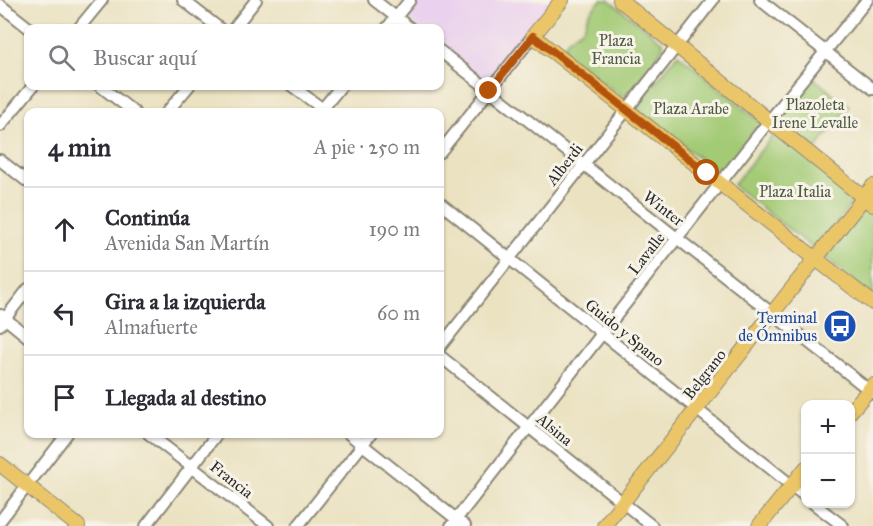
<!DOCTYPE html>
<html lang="es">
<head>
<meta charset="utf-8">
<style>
  body { margin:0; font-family:"IM FELL Great Primer",serif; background:#f2f2f3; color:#2b2b33 }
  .controls { position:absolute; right:18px; bottom:18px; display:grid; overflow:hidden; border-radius:12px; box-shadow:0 2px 4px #0004 }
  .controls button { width:54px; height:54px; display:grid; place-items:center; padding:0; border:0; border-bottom:2px solid #e1e1e2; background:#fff; color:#2b2b33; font:30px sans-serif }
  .stop { position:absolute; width:18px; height:18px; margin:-14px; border:4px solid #b45309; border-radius:50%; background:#fff }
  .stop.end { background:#b45309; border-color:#fff; box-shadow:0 2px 6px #0008 }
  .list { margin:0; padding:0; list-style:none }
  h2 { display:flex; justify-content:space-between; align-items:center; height:78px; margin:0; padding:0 24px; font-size:26px }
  h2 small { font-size:20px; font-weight:400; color:#7c7c81 }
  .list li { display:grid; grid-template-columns:39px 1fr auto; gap:18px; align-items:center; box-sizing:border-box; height:84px; padding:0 24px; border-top:2px solid #e1e1e2 }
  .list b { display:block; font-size:22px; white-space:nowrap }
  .list p { margin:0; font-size:20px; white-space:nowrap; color:#7c7c81 }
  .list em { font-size:20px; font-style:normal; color:#7c7c81 }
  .icon { flex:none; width:33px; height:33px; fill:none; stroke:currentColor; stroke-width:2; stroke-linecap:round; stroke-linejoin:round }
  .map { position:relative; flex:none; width:873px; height:526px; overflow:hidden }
  .search { position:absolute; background:#fff; box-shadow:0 2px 4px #0004; left:24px; top:24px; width:420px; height:66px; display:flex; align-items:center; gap:15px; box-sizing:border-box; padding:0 21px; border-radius:12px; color:#7c7c81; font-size:22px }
  .panel { position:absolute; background:#fff; box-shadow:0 2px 4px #0004; left:24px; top:108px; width:420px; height:330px; border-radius:12px }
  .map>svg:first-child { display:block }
</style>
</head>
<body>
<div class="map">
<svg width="873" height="526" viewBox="0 0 873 526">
  <rect width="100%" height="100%" fill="#f7f3e8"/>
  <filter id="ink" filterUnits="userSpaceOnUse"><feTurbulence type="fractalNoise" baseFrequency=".0167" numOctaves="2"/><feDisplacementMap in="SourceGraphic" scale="12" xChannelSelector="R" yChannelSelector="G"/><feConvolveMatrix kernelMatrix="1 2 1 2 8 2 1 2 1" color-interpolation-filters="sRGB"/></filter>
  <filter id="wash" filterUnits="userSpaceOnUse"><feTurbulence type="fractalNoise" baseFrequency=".008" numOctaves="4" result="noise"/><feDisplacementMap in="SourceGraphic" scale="24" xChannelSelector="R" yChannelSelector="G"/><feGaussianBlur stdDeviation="1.35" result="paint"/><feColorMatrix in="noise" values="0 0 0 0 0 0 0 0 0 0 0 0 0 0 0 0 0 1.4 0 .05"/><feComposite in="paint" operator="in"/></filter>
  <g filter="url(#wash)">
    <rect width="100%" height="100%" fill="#ebe2c1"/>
    <path fill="#ead1ed" d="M415,0H552L487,82L440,44V28H419L403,15Z"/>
    <path fill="#a3ca75" stroke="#677a50" stroke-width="1.5" d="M601,0H609L663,42V48L628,95L624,97L621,96L568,56C556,38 579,36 585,25C586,22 586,18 588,16C591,10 597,5 601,0Z
      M678,54L764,125L723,177L635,108Z
      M813,78L849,106L816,149L780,120Z
      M775,133L856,198L815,250L733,185Z
      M865,205L873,211V297L825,257Z"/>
  </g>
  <g filter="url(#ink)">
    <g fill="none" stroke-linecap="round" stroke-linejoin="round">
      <g stroke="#8b8676" stroke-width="14">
        <path id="minor" d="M183,0L219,28
          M374,0L410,28
          M760,0L873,89
          M0,5L29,28
          M79,28L102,0
          M234,28L256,0
          M387,28L410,0
          M440,51L873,393
          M100,86L134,112
          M292,86L327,112
          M167,112L189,86
          M320,112L341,86
          M0,126L33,86
          M440,152L533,36
          M0,160L28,182
          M440,203L806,497
          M1,315L28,337
          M0,325L28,289
          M440,347L713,0
          M440,356L652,526
          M149,434L268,526
          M349,434L465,526
          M814,504L843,526
          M0,521L67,434
          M146,526L217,434
          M298,526L371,434
          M451,526L769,121L867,0"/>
      </g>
      <g stroke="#8b8676" stroke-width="16">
        <path id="major" d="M562,0L533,36L816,259L873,303
          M620,0L873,205
          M850,412L873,385
          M0,464L78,526
          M604,526L873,186
          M759,526L806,468"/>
      </g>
      <use href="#minor" stroke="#fff" stroke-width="10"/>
      <use href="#major" stroke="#ebc669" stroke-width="14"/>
    </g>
  </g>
  <g fill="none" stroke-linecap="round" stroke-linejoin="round" filter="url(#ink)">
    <path stroke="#b45309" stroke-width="8" d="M489,91L533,36L707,173"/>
  </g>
  <defs>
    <g id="bus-disc" transform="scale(1.725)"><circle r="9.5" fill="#1a4fb4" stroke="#f7f3e8"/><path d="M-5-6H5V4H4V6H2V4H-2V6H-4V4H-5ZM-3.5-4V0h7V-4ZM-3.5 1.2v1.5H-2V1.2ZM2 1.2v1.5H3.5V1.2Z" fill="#fff"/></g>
  </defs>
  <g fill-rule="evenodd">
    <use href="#bus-disc" x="840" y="326"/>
  </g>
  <g text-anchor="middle" stroke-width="6" stroke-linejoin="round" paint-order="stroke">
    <g font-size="16" fill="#4f5b41" stroke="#f7f3e8">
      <text x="616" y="46">Plaza<tspan x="616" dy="18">Francia</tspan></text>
      <text x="815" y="110">Plazoleta<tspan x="815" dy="18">Irene Levalle</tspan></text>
      <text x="691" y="114">Plaza Arabe</text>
      <text x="795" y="197">Plaza Italia</text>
    </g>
    <g font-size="16" fill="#2b2b2b" stroke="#f7f3e8">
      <text transform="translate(564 164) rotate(-52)" y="6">Alberdi</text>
      <text transform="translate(664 208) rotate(38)" y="6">Winter</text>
      <text transform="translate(646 253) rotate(-52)" y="6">Lavalle</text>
      <text transform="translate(625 332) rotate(39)" y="6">Guido y Spano</text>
      <text transform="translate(704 374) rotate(-52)" y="6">Belgrano</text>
      <text transform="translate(555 429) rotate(39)" y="6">Alsina</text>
      <text transform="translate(232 479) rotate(38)" y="6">Francia</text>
    </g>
    <g font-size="16" fill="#164399" stroke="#f7f3e8" text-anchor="end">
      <text x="817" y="323">Terminal<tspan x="817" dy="18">de Ómnibus</tspan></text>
    </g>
  </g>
</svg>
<div class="controls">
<button>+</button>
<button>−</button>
</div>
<div class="stop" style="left:707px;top:173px"></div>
<div class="stop end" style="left:489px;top:91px"></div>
<div class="search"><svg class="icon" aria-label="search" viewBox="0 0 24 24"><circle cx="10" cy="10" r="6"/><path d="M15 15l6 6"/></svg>Buscar aquí</div>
<section class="panel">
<h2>4 min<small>A pie · 250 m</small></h2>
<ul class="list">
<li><svg class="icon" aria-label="ahead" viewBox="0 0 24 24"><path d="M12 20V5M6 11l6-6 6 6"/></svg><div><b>Continúa</b><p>Avenida San Martín</p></div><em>190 m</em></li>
<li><svg class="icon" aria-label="left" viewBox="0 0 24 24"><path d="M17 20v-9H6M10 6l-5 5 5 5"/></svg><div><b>Gira a la izquierda</b><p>Almafuerte</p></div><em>60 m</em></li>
<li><svg class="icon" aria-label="arrive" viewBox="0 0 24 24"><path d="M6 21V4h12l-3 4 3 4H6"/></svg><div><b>Llegada al destino</b></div></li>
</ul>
</section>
</div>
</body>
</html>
